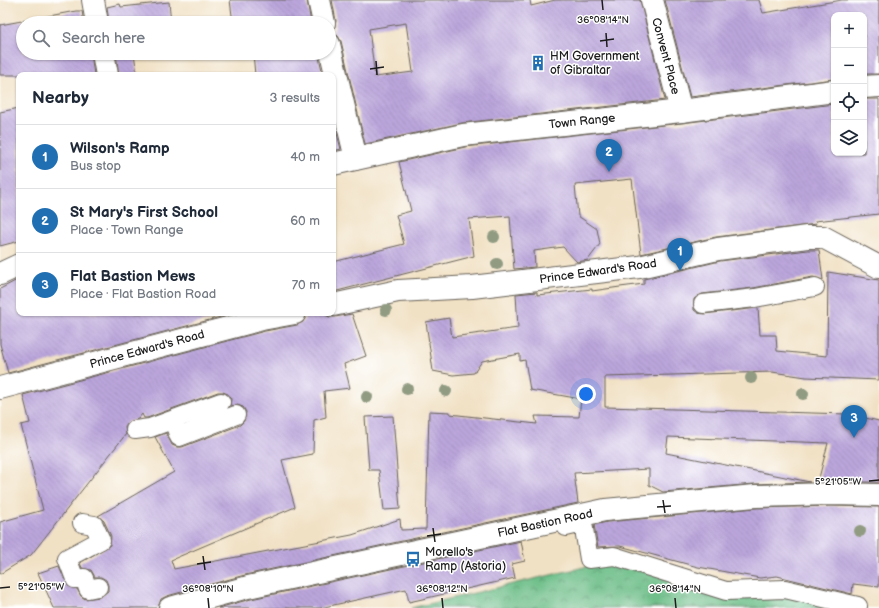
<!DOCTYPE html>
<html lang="en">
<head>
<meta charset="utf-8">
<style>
  body { margin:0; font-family:"Balsamiq Sans",sans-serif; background:#f2f2f3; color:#1f2937 }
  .controls { position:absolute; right:12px; top:12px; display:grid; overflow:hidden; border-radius:8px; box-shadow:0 1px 3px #0004 }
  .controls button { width:36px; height:36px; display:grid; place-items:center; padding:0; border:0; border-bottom:1px solid #e0e1e3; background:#fff; color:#1f2937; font:20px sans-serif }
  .you { position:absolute; left:586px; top:394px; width:14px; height:14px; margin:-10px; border:3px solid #fff; border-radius:50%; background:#1a73e8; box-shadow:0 0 0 6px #1a73e833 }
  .badge { display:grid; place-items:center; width:26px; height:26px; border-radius:50%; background:#1f6fb2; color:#fff; font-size:13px; font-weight:700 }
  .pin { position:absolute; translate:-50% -33px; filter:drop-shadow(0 1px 2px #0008) }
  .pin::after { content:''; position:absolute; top:21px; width:14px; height:12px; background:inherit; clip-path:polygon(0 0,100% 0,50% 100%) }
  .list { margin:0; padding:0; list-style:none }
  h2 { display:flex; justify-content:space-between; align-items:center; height:52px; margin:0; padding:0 16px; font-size:17px }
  h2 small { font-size:13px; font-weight:400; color:#747a83 }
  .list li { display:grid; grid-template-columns:26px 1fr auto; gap:12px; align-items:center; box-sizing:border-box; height:64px; padding:0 16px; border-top:1px solid #e0e1e3 }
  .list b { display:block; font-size:15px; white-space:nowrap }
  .list p { margin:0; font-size:13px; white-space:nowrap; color:#747a83 }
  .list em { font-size:13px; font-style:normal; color:#747a83 }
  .icon { flex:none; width:22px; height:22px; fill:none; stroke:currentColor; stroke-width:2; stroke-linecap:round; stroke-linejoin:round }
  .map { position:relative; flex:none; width:879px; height:608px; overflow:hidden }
  .search { position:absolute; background:#fff; box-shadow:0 1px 3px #0004; left:16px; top:16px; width:320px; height:44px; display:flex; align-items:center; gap:10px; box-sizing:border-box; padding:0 14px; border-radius:22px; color:#747a83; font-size:15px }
  .panel { position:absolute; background:#fff; box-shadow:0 1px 3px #0004; left:16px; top:72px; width:320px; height:244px; border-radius:8px }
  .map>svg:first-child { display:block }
</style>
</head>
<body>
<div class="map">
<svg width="879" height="608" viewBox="0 0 879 608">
  <defs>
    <pattern id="forest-crowns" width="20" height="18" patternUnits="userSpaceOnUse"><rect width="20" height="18" fill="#70bf8a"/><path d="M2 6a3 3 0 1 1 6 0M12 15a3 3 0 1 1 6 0" fill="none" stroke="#5b9a70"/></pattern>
    <pattern id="building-back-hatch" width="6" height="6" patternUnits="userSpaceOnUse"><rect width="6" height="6" fill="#bba6dc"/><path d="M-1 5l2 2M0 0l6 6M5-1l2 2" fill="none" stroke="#a08ebc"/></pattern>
  </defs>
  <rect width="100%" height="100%" fill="#fff"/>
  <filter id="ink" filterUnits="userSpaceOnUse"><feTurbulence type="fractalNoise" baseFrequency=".025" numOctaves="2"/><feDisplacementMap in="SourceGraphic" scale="8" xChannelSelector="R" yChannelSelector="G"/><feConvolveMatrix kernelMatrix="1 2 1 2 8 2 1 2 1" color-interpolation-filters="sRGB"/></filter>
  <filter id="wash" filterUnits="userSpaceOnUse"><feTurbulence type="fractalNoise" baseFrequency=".012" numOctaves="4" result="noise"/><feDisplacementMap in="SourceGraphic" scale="16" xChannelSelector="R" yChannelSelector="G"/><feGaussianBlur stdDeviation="0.9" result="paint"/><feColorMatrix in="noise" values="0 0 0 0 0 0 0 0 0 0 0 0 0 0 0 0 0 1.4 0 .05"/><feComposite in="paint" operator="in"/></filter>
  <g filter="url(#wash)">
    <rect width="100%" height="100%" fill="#f1e1c4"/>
    <path fill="url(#forest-crowns)" stroke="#466e53" d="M614,560L783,594L838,608H411Z"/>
    <g id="blocks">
      <path fill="url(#building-back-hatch)" fill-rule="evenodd" d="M230,0H307L311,23H233Z
        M332,0H530L531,6L555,0H640L665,100L462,123L365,144L341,41L338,36L333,33L336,21ZM406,23L413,72L375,77L369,29Z
        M665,0H759L763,13L842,0H879V74H864V15H834V79L690,97Z
        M169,2L171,23H109L107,7L120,4L121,7Z
        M76,11H82L84,23H23V53H91L94,75H0V25Z
        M116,53H134L137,75H119Z
        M253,53H318L323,75H255Z
        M864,99H879V214L815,221L816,224L716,237L641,254L632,179L575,185L578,216L597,229L600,244L588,260L577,262L563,247L534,251L535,267L514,269L510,216L469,219L474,256L333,292V262L404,244L396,215L411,211L399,162L465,147L682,123L834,104V153H864Z
        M19,108V241L0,246V112Z
        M333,122H334L341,149L333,151Z
        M808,250H819L823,280L813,277L753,288L702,294L694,299V310L698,313L704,314L758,308L760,335H776L777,351L827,356L828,272L879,280V380L806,377L772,372L605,377V407L847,414L879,421V482H818L828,443L668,437L666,453L810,482L754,484L663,492L649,485V469L574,473L578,503L245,575L167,596L161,599L158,608H54L38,573L59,566L68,586L77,589L81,596L85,599L100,597L108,591V585L106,580L101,577H95L91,570L82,568L80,563L110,545L111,536L104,521L98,516L174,472L155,437L166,433L172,445L177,447H182L240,425L244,421L246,412L243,407L237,405L230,406L231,399L228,394L223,392H218L147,418H144L142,414L138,419L128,422L125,426L126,434L31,555L0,574V522L43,510L21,425L30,423L23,395L265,331L297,325L303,322L307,313H323L329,317H335L352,314L366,356L344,364L350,388L324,391L326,417L314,420L313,454L282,460L295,507L171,560L174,569L352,535L400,519L401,530L426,529L429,411L450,412V414L537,424L535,416L579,417L581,399L530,390L525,360L520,361V354L482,361L474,373L453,375L433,371L426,322L449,318L452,337L518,328L516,294L537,292V295L592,289V291L620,287L644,284V279L720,261Z
        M19,279V313H236L8,373L0,344V289Z
        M393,416L400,509L384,510L379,470H369L365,417Z
        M831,506L879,507V587L853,584L852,594L777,576L760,578L698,567L620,546L598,547L594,525L607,522L756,508Z
        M521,541L525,561L512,564L515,578L409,602L406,589L320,608H218L251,599Z"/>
    </g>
  </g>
  <g filter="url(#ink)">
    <use href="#blocks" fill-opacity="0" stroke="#676157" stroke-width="1"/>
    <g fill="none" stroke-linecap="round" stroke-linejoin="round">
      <g stroke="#676157" stroke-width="20">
        <path id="pedestrian" d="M703,304L755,298L815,287
          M173,420L179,437L236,415
          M135,430L150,428L221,402
          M82,523L94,525L101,540L67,558L75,579L84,578L88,589L98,587
          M566,523V527L583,523L589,559L614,556L726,591L785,589L858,606"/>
      </g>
      <g stroke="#676157" stroke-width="24">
        <path id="minor" d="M93,0L97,23
          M319,0L324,23
          M329,44L356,159
          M103,53L107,75
          M333,164L463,135L681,111
          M0,274L19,265
          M170,608L248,587L605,510L755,496L831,494L879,495"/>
      </g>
      <g stroke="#676157" stroke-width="24">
        <path id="tertiary" d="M652,0L681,111L834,91
          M864,87L879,86
          M333,305L398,291L472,287L639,267L718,249L807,237H823L879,267
          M0,388L262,319L295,313"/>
      </g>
      <use href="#pedestrian" stroke="#fff" stroke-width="18"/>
      <use href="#minor" stroke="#fff" stroke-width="22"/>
      <use href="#tertiary" stroke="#fff" stroke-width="22"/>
    </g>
    <g fill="#919b82">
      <circle cx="494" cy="237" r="6"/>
      <circle cx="497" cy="264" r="6"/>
      <circle cx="386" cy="310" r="6"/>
      <circle cx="751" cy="378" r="6"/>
      <circle cx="407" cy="389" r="6"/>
      <circle cx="446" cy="391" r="6"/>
      <circle cx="803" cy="394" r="6"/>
      <circle cx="367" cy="397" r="6"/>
      <circle cx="860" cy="531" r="6"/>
    </g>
  </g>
  <path fill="none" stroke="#1c1c1c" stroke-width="1.5" d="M602,0L603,10M606,33L607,47M600,41L614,39M376,61L377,75M370,69L384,67M869,481L879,480M663,500L665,513M657,507L671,506M433,528L435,542M427,536L441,534M203,556L205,570M197,564L211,562M0,588L10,587M208,598L209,608M442,598L443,608M675,598L676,608"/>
  <defs>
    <g id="building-bare" transform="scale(1.2)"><path d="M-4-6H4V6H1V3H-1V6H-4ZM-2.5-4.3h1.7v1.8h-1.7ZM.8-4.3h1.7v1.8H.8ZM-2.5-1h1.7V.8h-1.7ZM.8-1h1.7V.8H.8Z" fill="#1f6fb2" stroke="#fff" stroke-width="2.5" paint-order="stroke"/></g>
    <g id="bus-bare" transform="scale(1.2)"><path d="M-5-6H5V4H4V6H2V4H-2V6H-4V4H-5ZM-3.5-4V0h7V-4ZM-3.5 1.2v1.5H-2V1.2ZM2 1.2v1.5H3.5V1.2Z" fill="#1f6fb2" stroke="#fff" stroke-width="2.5" paint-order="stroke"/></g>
  </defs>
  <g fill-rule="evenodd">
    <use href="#building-bare" x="538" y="63"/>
    <use href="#bus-bare" x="413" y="559"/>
  </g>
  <g text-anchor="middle" stroke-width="3" stroke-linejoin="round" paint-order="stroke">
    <g font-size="12" fill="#1c1c1c" stroke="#fff" text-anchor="start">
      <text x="550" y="60">HM Government<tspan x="550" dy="14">of Gibraltar</tspan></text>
      <text x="425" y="556">Morello's<tspan x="425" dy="14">Ramp (Astoria)</tspan></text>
    </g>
    <g font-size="12" fill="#1c1c1c" stroke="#fff">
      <text transform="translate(666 56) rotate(75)" y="4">Convent Place</text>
      <text transform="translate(582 121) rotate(-6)" y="4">Town Range</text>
      <text transform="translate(598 271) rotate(-8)" y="4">Prince Edward's Road</text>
      <text transform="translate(147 349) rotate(-15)" y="4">Prince Edward's Road</text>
      <text transform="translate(545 523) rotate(-12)" y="4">Flat Bastion Road</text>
    </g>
  </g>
  <g font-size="10" text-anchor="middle" fill="#1c1c1c" stroke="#fff" stroke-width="3" stroke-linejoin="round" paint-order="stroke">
    <text x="603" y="23">36°08'14"N</text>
    <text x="838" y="485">5°21'05"W</text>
    <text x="41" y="590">5°21'05"W</text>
    <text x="208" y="592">36°08'10"N</text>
    <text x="442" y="592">36°08'12"N</text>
    <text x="675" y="592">36°08'14"N</text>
  </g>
</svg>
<div class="controls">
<button>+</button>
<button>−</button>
<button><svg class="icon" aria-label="locate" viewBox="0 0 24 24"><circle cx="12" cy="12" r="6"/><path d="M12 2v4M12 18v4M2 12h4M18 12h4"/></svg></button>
<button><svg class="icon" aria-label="layers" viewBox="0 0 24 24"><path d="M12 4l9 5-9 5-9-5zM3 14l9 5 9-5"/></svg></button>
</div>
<div class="you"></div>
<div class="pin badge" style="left:680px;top:271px">1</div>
<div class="pin badge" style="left:609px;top:172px">2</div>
<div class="pin badge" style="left:854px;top:438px">3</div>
<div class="search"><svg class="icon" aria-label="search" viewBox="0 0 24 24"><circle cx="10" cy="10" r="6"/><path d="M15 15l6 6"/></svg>Search here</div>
<section class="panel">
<h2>Nearby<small>3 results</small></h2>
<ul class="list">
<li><span class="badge">1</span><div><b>Wilson's Ramp</b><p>Bus stop</p></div><em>40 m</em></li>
<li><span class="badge">2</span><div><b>St Mary's First School</b><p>Place · Town Range</p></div><em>60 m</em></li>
<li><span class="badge">3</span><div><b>Flat Bastion Mews</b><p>Place · Flat Bastion Road</p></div><em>70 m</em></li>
</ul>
</section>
</div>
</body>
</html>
